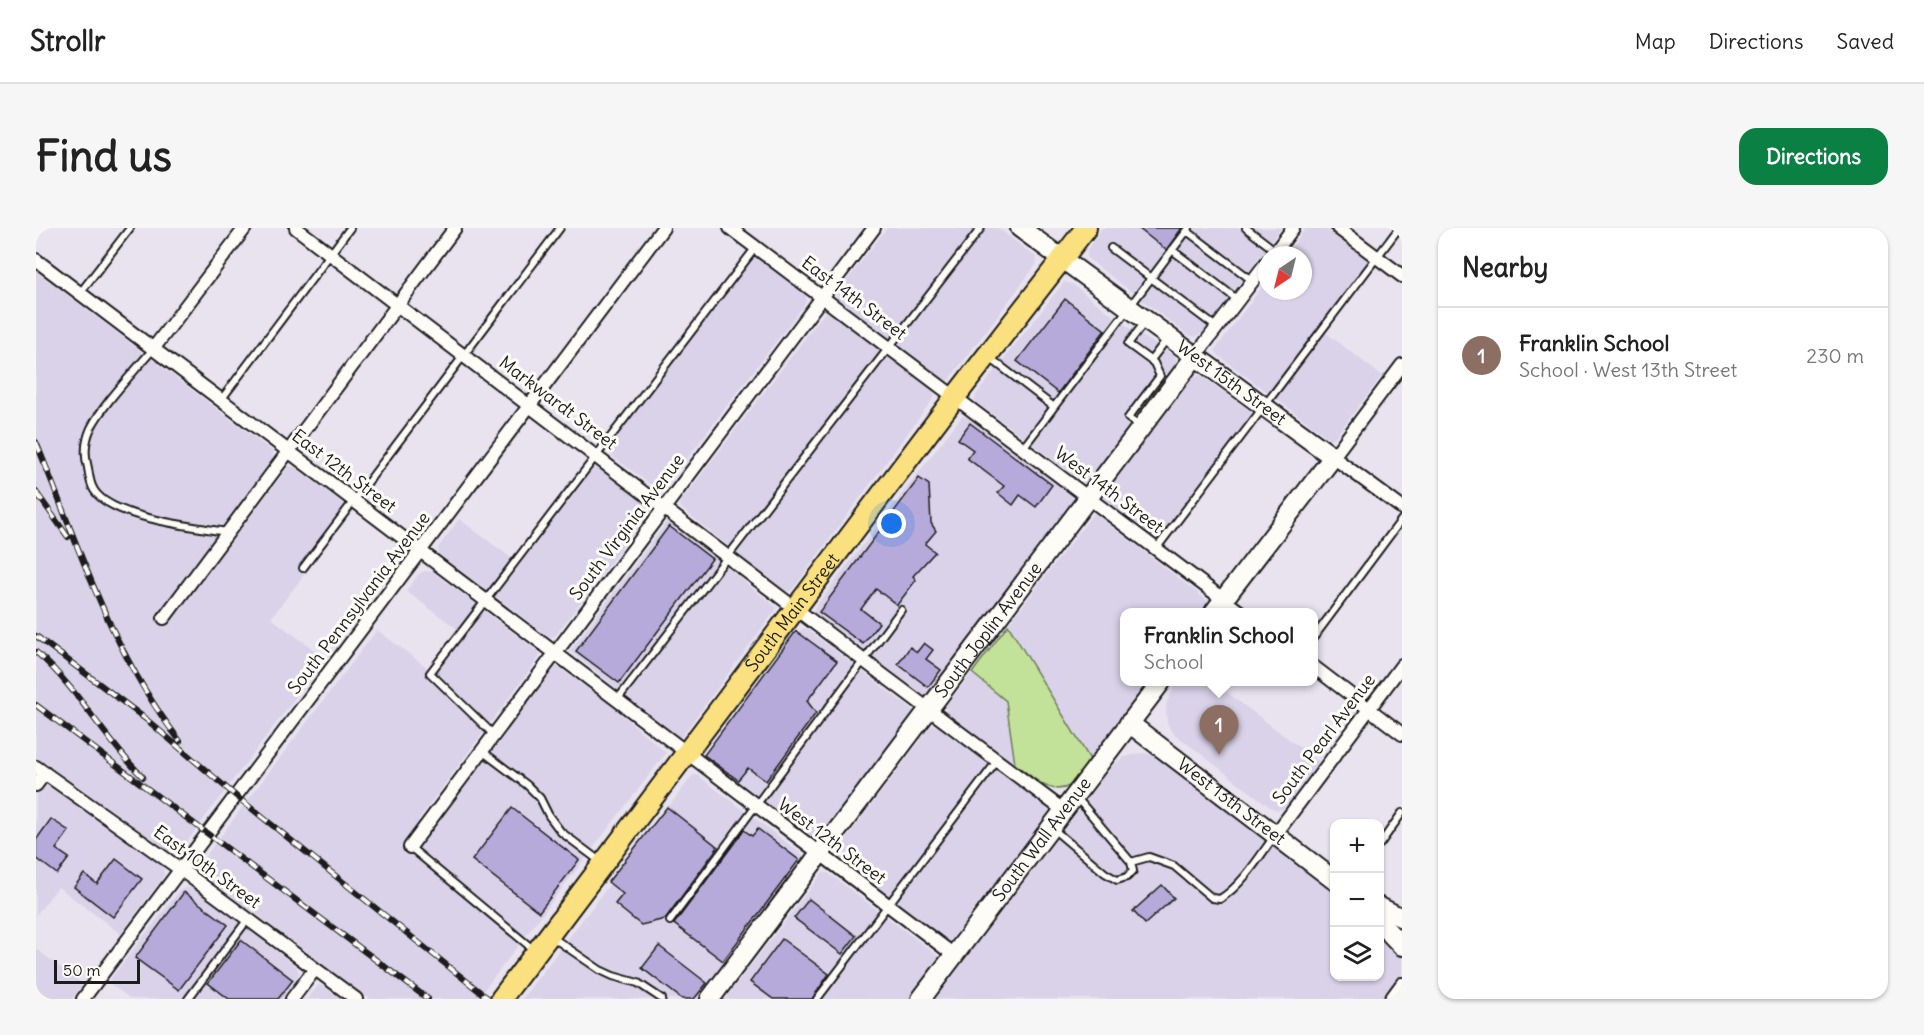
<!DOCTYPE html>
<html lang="en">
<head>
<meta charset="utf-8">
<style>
  body { margin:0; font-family:Delius,sans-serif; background:#f6f6f6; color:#222 }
  .controls { position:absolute; right:18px; bottom:18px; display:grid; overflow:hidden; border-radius:12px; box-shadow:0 2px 4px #0004 }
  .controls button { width:54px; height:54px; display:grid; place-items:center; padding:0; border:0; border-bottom:2px solid #e0e0e0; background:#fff; color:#222; font:30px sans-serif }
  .compass { position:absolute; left:1222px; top:18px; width:54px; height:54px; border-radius:50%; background:#fff; box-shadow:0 2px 4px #0004; rotate:215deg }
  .scale { position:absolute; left:18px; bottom:15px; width:86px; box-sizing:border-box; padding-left:6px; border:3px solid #1c1c1c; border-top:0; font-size:16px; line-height:21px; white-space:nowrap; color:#1c1c1c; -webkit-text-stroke:4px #fdfcf7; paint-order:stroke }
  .you { position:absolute; left:856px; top:296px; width:21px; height:21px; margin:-15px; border:4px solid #fff; border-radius:50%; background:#1a73e8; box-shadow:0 0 0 9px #1a73e833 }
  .badge { display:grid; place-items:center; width:39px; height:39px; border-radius:50%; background:#0b8043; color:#fff; font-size:20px; font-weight:700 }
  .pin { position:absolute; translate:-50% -50px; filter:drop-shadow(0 2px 3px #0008) }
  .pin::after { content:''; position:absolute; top:32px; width:21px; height:18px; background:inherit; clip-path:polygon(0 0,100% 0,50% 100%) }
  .popup { position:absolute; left:1084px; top:380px; width:198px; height:78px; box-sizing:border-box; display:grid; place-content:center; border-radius:12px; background:#fff; filter:drop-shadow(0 2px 4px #0005); font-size:20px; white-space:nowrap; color:#767676 }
  .popup b { font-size:22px; color:#222 }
  .popup::after { content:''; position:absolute; left:50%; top:100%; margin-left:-12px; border:12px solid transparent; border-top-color:#fff }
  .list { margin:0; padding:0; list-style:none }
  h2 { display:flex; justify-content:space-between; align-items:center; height:78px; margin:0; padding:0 24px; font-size:26px }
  h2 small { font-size:20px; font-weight:400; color:#767676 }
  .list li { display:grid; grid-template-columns:39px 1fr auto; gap:18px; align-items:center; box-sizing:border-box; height:96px; padding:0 24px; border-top:2px solid #e0e0e0 }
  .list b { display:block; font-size:22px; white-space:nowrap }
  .list p { margin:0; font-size:20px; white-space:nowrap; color:#767676 }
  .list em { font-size:20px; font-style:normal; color:#767676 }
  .icon { flex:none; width:33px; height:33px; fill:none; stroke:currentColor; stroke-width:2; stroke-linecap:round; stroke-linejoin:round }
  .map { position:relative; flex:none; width:1366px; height:771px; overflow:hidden; border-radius:18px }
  header { display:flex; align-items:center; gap:36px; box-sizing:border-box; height:84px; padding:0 30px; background:#fff; border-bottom:2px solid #e0e0e0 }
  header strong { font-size:28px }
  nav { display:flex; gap:33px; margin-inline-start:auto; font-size:21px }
  .intro { display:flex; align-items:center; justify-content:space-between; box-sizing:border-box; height:144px; padding:0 36px }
  h1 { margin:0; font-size:42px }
  .button { padding:15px 27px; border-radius:18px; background:#0b8043; color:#fff; font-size:21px; font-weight:700 }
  main { display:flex; gap:36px; padding:0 36px }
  aside { flex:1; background:#fff; border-radius:18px; box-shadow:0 2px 4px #0004 }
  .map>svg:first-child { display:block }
</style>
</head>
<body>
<header>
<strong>Strollr</strong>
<nav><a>Map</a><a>Directions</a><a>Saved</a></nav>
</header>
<div class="intro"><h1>Find us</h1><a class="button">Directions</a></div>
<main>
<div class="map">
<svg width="1366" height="771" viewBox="0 0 1366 771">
  <rect width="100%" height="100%" fill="#e8e3ef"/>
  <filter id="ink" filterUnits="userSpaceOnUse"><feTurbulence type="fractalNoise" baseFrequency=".0167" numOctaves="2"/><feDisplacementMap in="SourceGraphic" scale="12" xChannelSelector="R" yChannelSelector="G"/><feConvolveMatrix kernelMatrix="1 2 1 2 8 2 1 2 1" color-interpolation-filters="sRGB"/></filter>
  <g filter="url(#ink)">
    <path fill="#d9d2e9" d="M851,0H962L1001,30L1000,37L912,153L907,151L801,70L802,64Z
      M1066,0H1245L1168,104L1159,109L1152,107L1051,30V22Z
      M1270,0H1288L1339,38L1289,104L1346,148L1299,209L1294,211L1183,128L1179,122L1231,52V63H1267V27H1250Z
      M712,23L770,67V74L628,261L622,262L564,219Z
      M0,43L237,224L236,233L131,373L142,384L253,238L259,239L317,283L235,390L289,430L146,620L141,623H133L0,529Z
      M1028,54L1036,56L1093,100L1139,128L1141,134L1050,256L939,173L940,167Z
      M789,84L794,85L896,161L899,168L756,362L750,364L703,329L691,317L645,280L643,276Z
      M1164,147L1224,190L1128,317L1069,272L1068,267L1157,150Z
      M926,188L931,189L1036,268L1038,273L893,467L889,468L779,387L777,382Z
      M553,233L613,276L614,282L519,408L513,409L403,326L402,320L423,291L478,332Z
      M1057,286L1062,288L1173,374L1168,384H1088V454H1115L1055,533L972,397Z
      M632,292L683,329L693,341L741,380L645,509L642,511L602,482L580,460L534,423Z
      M388,343L397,344L504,425V428L382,592L397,602L520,438L570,473L630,525L441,771H334L169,648L164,638L165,634L341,402L397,444L427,405L370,363L382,347Z
      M766,401H771L878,483L877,488L780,614L670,530Z
      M936,445L970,473L979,536L910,485L909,479Z
      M1141,454H1177L1283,534L1247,581L1241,582L1234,579L1135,503L1131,494L1130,476Z
      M896,497L902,498L1009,578L1013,584L914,713H910L800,628L801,623Z
      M1105,525L1120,527L1134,535L1298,665V748H1344V712L1366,728V748L1349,771H899L1076,538L1089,529Z
      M657,547H661L767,627L768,630L664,771H486Z
      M11,558L21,560L127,637L128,648L85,706L22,659L0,687V567Z
      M787,644L792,645L902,728L900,734L873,771H689Z
      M151,659L158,661L261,739L263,746L245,771H95L72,754L144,662Z
      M0,721L47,756L36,771H0Z
      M283,757L288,759L305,771H271Z"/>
    <path fill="#c2e199" stroke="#6f7e5a" stroke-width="1.5" d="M972,397L1055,533C1048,541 1042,553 1033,558C1014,569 994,546 979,536L970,473L936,445Z"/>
    <path fill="#b6aadb" stroke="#1c1c1c" stroke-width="1.5" d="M1102,0H1146L1130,22Z
      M1029,71L1069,102L1022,165L981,133Z
      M934,195L1016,257L1000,279L984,267L977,277L962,265L968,258L931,230L937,222L922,211Z
      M883,250L893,257L895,295L900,303L889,316L899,324L877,348L880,352L861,377L840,361L825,381L843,395L827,416L783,384Z
      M633,298L676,331L583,455L540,423Z
      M760,403L801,433L771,473L780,485L730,553L712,540L702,552L668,527Z
      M888,415L897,422L890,431L905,442L892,459L862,436L874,419L881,424Z
      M631,579L682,619L629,691L605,697L579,676L587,666L572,654Z
      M476,580L543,632L503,684L436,632Z
      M15,591L33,603L20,621L33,630L21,646L0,630V612Z
      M722,601L763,632L687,733L638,696L708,602L716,608Z
      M80,631L106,651L77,689L38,659L48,646L61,656Z
      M1126,657L1138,670L1109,696L1097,683Z
      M148,664L192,697L143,762L99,730Z
      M773,671L820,708L806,726L758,690Z
      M746,711L793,746L776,771H737L714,754Z
      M205,712L257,752L242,771H193L172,755Z
      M623,718L671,755L658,771H646L606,740Z"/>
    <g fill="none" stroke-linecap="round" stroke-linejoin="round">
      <g stroke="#1c1c1c" stroke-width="10">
        <path id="lane" d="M1210,0L1240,23
          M1151,3L1217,53
          M1075,20L1180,99
          M1136,22L1202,72
          M44,65L94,0
          M117,121C99,143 67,176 55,200C49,213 48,226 52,240C53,247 54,256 58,262C75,290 159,299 191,304
          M954,130L1018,179
          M1115,132L1131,111
          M185,172L314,0
          M1103,198L1092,190L1124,148L1118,135L1092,116L1109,94
          M987,220L1153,0
          M1120,321L1363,0
          M267,340L524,0
          M1278,409L1366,291
          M581,472L945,0
          M458,507L394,445L720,19
          M446,523L491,557L504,570L513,588L525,604L565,634
          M1017,601L1069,645L1081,652L1091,649L1097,643L1095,634L1041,570
          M1344,616L1366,585
          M374,619L498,722
          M1095,634L1113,629L1138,638L1176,670L1184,671C1206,657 1222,631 1237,610
          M634,693L865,382
          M516,709L564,742L577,748L602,755L626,771
          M152,771L212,691
          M781,771L961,533"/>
      </g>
      <g stroke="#1c1c1c" stroke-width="16">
        <path id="street" d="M260,0L827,432L1027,582
          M694,0L1204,384
          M1302,0L1366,48
          M1237,27L1257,0
          M0,32L918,727
          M117,121L209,0
          M1160,127L1231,34
          M1366,137L1297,229L1366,280
          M128,390L419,0
          M1278,439L1366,506
          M0,539L144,641L320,771
          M0,557L9,545
          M1239,607L1366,437
          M374,619L838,0
          M47,771L627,0
          M256,771L279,741
          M1355,771L1366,756"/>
      </g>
      <g stroke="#1c1c1c" stroke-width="22">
        <g id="secondary">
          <path id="s1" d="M984,0L1297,229L1178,384"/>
          <path id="s2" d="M1093,495L1298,652"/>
          <path d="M1344,679L1366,690"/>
          <path d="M1344,695L1366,718"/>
          <path id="s3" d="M674,771L1160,127"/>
          <path id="s4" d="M885,771L1125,454"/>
        </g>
      </g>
      <g stroke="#1c1c1c" stroke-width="24">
        <g id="primary">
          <path id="s5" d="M465,771L919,169L1050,0"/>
        </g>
      </g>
      <use href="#lane" stroke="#fdfcf7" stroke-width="6"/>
      <use href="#street" stroke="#fdfcf7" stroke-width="12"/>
      <use href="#secondary" stroke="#fdfcf7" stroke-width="18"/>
      <use href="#primary" stroke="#fbe080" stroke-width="20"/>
      <g stroke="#1c1c1c" stroke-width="6">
        <path id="rail" d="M0,214C42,316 75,425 144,513
          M0,264L32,309
          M0,408L111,492L200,568L453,771
          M0,424C42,460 68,511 107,549
          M0,477L392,771"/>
      </g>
      <use href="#rail" stroke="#fdfcf7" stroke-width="4" stroke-dasharray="11" stroke-linecap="butt"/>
    </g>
  </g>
  <g text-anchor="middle" stroke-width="6" stroke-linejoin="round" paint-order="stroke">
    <g font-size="18" fill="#1c1c1c" stroke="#fdfcf7">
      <text transform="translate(818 70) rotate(37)" y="6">East 14th Street</text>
      <text dy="6" stroke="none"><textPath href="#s1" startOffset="262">West 15th Street</textPath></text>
      <text transform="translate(522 175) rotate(37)" y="6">Markwardt Street</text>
      <text transform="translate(308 243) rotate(37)" y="6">East 12th Street</text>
      <text transform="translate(1073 262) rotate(37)" y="6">West 14th Street</text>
      <text transform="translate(591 299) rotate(-53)" y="6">South Virginia Avenue</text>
      <text transform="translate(323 375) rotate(-53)" y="6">South Pennsylvania Avenue</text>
      <text dy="6" stroke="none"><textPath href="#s5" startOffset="484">South Main Street</textPath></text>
      <text dy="6" stroke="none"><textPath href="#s3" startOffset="462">South Joplin Avenue</textPath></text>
      <text transform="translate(1288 511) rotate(-53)" y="6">South Pearl Avenue</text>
      <text dy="6" stroke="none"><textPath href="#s2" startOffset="129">West 13th Street</textPath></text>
      <text dy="6" stroke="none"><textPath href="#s4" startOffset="200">South Wall Avenue</textPath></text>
      <text transform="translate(796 613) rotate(37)" y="6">West 12th Street</text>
      <text transform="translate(171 639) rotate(36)" y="6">East 10th Street</text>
    </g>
  </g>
</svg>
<div class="controls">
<button>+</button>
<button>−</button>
<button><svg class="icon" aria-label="layers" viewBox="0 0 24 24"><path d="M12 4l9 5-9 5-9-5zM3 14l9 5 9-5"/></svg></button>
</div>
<svg class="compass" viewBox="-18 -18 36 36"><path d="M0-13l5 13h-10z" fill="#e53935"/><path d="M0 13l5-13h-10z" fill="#767676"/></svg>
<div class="scale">50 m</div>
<div class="you"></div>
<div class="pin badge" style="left:1183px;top:527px;background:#8d6e63">1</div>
<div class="popup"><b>Franklin School</b>School</div>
</div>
<aside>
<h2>Nearby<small></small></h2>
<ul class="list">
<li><span class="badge" style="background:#8d6e63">1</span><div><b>Franklin School</b><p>School · West 13th Street</p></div><em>230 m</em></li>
</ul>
</aside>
</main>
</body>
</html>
